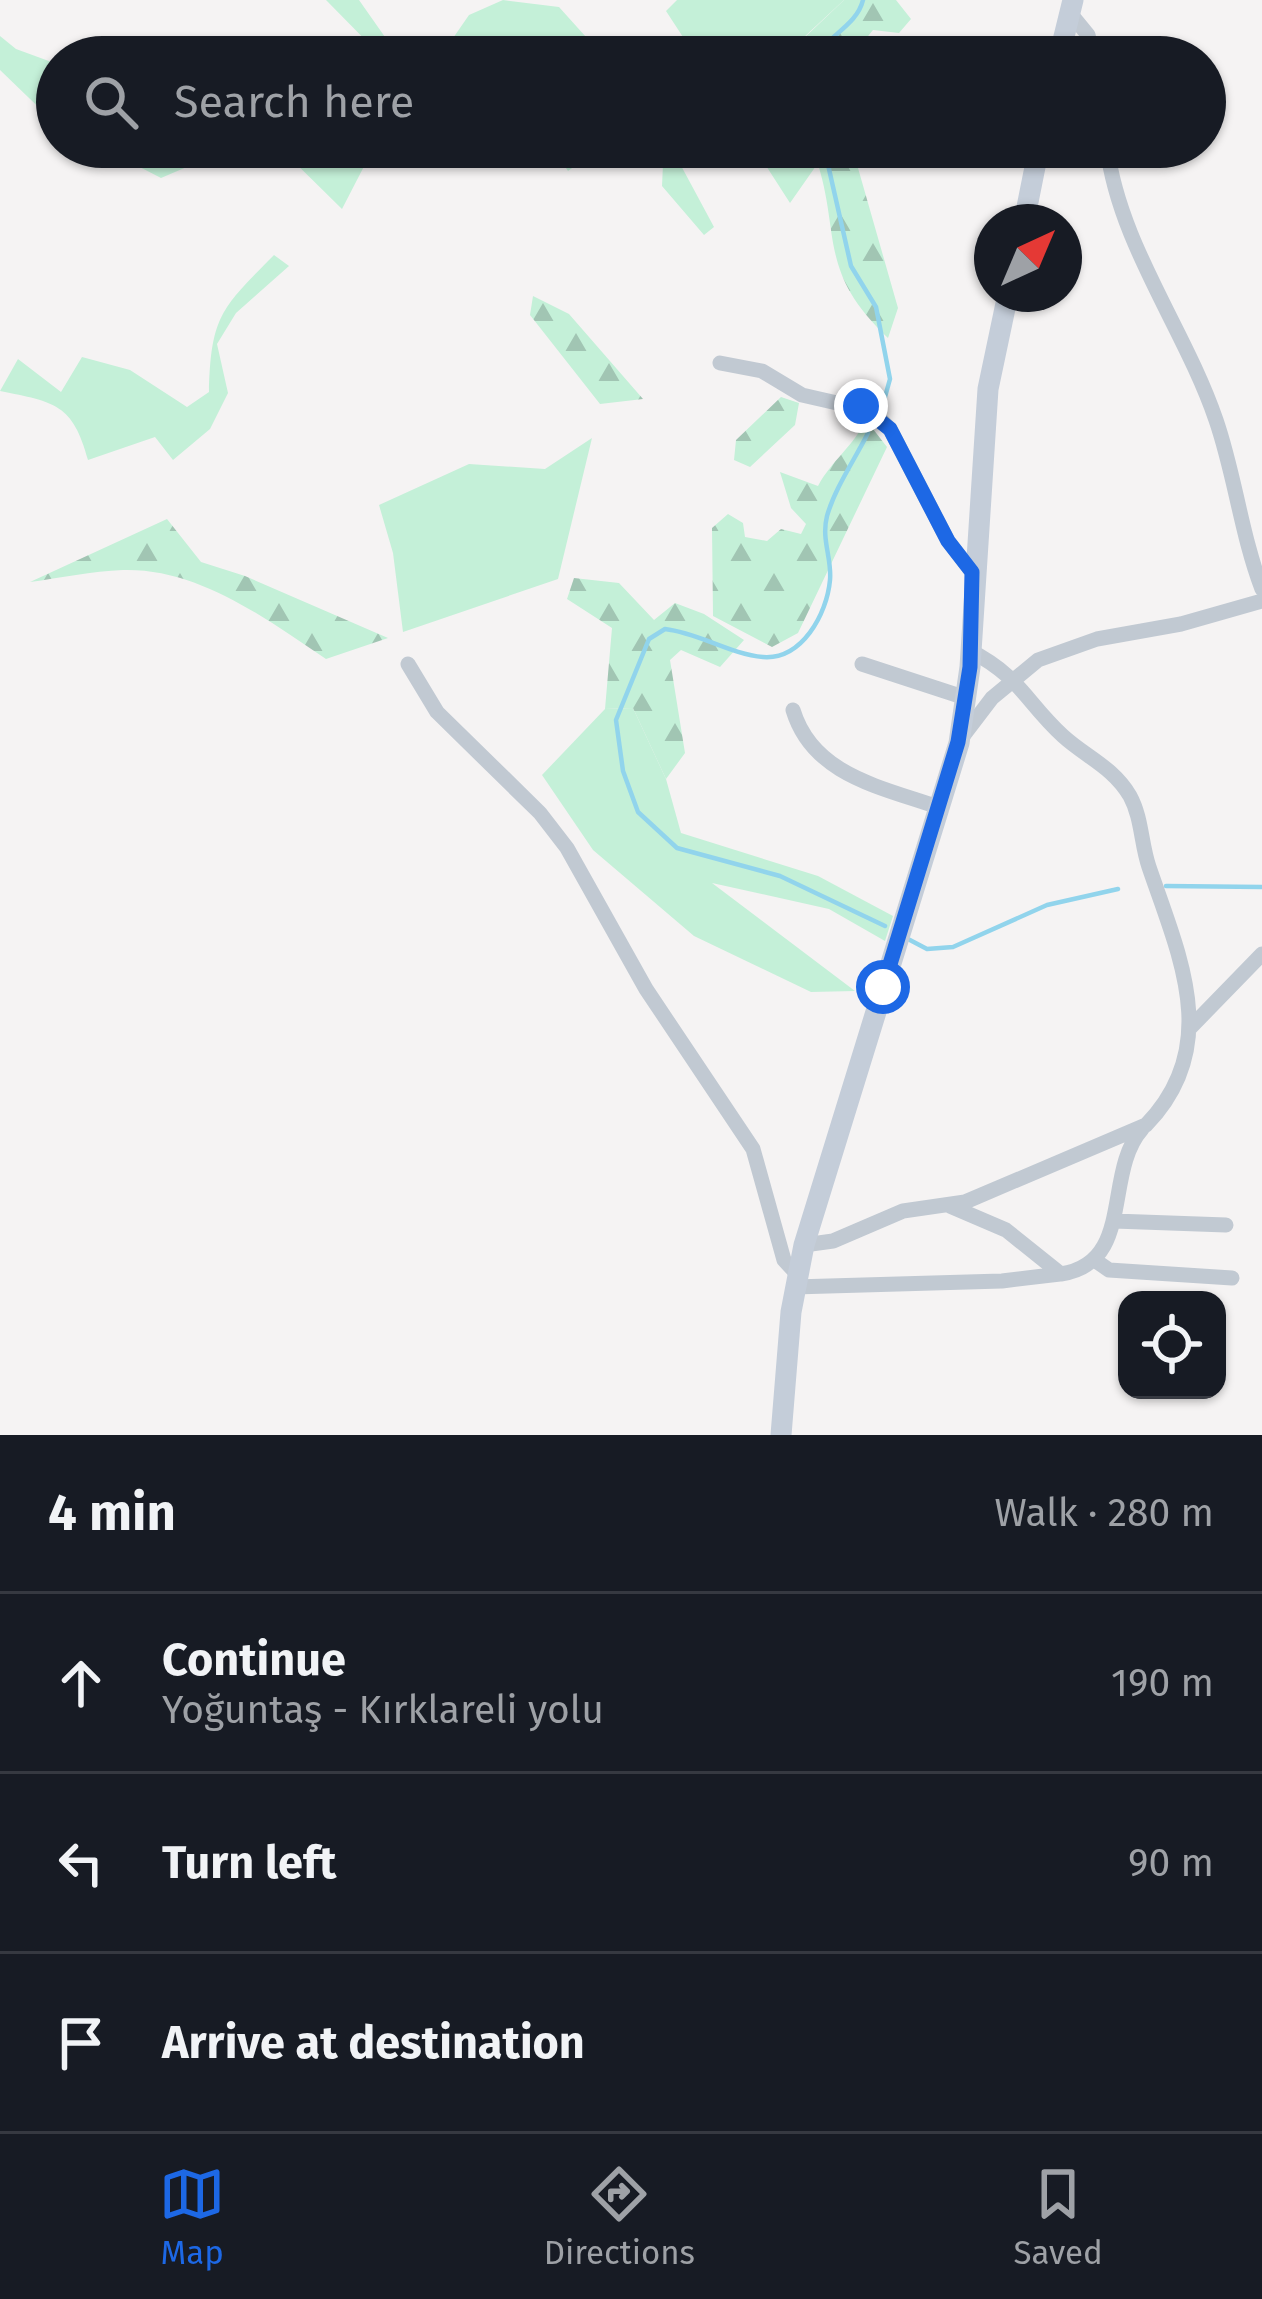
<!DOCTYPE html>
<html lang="en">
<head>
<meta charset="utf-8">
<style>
  body { margin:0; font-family:"Fira Sans",sans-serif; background:#20242c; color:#f1f3f6 }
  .controls { position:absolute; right:36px; bottom:36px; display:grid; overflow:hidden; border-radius:24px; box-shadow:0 3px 9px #0004 }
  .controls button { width:108px; height:108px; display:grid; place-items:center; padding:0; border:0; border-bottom:3px solid #363941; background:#171b24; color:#f1f3f6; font:60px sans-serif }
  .compass { position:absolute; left:974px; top:204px; width:108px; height:108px; border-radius:50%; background:#171b24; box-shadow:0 3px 9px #0004; rotate:44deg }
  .stop { position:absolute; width:36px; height:36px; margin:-27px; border:9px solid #1d68e5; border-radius:50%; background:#fff }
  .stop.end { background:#1d68e5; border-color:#fff; box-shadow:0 3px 12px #0008 }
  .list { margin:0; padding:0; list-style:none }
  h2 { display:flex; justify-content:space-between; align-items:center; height:156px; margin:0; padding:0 48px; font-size:51px }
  h2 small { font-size:39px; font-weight:400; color:#9ea1a6 }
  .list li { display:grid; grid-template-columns:78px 1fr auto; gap:36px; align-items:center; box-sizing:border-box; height:180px; padding:0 48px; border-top:3px solid #363941 }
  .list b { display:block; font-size:45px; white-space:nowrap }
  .list p { margin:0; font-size:39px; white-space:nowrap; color:#9ea1a6 }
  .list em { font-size:39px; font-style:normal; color:#9ea1a6 }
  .icon { flex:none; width:66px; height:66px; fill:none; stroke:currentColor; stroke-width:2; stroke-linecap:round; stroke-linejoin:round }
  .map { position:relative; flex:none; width:1262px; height:1435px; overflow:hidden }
  .search { position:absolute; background:#171b24; box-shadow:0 3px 9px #0004; left:36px; right:36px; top:36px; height:132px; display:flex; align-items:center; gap:30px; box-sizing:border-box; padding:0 42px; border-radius:66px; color:#9ea1a6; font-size:45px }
  .sheet { height:696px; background:#171b24 }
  nav { display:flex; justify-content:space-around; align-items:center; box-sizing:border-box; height:168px; border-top:3px solid #363941; background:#171b24; font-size:33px; color:#9ea1a6 }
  nav a { display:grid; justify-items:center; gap:6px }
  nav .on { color:#1d68e5 }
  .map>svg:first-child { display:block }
</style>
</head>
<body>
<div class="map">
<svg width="1262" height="1435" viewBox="0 0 1262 1435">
  <defs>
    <pattern id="forest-firs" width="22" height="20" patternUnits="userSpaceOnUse" patternTransform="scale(3)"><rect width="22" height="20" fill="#c4f0d8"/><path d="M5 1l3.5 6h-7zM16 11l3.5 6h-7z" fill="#a1c5b3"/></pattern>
  </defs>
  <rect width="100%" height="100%" fill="#f5f3f3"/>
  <path fill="#c4f0d8" d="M326,0H359L399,57H382Z
    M503,0L559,7L604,57L442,54L469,15Z
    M677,0H844L802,39L798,57H696L666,11Z
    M0,36L16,49L57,64V125L0,70Z
    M101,147H173L189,166L161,178Z
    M279,147H374L342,209Z
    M552,147H600L568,171Z
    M654,147H671L714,227L704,235L662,186L663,164Z
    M754,147H812L818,163L790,203Z
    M274,255L289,266L236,313L217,344L228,393L210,429L173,460L155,437L88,460C73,404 55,402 0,391L18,359L61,392L82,357L130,370L187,407L209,392C211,315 222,308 274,255Z
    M592,438L558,579L403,632L393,553L379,505L469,464L545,469Z
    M633,708L666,779L681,833L818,876L893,916L885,941L829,909L712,883L855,991L811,992L694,936L593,850L542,775L605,709Z"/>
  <path fill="url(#forest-firs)" d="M844,0H896L911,19L899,33L873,30L851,57H798L802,40Z
    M812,147H852L898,308L888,338C813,267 844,230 812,147Z
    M533,296L569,314L643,399L600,404L530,315Z
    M781,397L799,403L795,425L750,467L734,460L736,440Z
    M866,420L887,447L798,633L772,647L713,616L712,528L728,514L743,523L745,537L767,541L781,529L801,534L806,524L791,508L780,472L818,486C832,460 852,448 866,420Z
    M167,519L201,562L245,576L388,638L326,659C266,619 199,568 123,570C92,571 60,578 30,582Z
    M574,578L619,583L654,620L675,603L704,614L744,640L720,667L681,650L670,660L685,753L666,779L633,708L605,709L612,628L567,599Z"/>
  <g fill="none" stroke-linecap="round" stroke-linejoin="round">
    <path stroke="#91d4ec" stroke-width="4.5" d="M815,57C829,35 857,25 863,0
      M824,147L851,266L876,307L890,379L883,404
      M868,433C855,459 835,488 827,516C821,540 832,558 830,580C827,614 802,660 763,657C730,654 699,633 665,629L649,639L616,720L623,771L638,812L677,848L780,876L885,926
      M1166,886L1262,887
      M908,939L927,949L953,947L1047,905L1118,889"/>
    <path stroke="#c1c9d2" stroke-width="15" d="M1070,13L1088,35L1093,57
      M1107,147C1119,244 1185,329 1216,420C1235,475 1241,534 1262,589
      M720,363L762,371L802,395L872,411L890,429L948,541L972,572
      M408,664L437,712L540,813L567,848L646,989L753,1149L784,1260L797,1274
      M862,664L966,698
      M793,710C813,776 882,787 941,808
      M960,740L992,698L1038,660L1097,639L1181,624L1262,601
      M1191,1027L1262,954
      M950,1206L1006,1230L1061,1274C1135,1263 1103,1173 1142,1129
      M1114,1221L1226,1225
      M804,1245L833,1241L903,1211L965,1202L1146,1125C1223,1046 1179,955 1149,867C1141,844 1142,818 1130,796C1113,767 1086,757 1063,736C1025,701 1021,677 969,650
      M1096,1261L1109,1270L1232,1278
      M794,1287L1002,1281L1060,1274"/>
    <path stroke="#c4cdd9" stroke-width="21" d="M1059,57L1073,0
      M1024,222L1039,147
      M781,1435L791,1312L804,1245L959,743L970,667L988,389L1008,294"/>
  </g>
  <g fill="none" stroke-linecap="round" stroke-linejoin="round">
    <path stroke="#1d68e5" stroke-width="15" d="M861,406L890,429L948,541L972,572L970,667L958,742L883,987"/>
  </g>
</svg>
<div class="controls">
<button><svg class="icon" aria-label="locate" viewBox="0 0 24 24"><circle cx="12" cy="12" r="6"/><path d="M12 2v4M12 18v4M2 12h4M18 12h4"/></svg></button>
</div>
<svg class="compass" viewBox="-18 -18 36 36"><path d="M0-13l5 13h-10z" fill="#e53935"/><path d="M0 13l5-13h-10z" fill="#9ea1a6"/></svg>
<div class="stop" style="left:883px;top:987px"></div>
<div class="stop end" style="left:861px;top:406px"></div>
<div class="search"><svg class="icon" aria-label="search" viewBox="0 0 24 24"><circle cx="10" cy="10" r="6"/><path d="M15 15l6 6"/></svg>Search here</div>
</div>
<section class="sheet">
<h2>4 min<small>Walk · 280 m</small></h2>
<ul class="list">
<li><svg class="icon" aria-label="ahead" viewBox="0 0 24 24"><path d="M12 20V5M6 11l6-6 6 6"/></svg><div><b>Continue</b><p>Yoğuntaş - Kırklareli yolu</p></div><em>190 m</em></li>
<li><svg class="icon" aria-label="left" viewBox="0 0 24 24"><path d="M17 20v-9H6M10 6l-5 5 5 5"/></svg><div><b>Turn left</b></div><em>90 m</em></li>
<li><svg class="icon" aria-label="arrive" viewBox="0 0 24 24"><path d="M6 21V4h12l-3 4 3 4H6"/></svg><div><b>Arrive at destination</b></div></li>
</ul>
</section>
<nav>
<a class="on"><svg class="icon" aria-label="map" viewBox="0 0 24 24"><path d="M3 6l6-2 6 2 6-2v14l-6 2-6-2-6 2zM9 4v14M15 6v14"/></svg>Map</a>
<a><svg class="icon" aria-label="directions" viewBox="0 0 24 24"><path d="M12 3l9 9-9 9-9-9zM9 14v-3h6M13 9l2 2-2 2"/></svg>Directions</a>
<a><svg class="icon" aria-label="saved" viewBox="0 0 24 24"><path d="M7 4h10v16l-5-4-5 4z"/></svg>Saved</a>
</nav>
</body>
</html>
